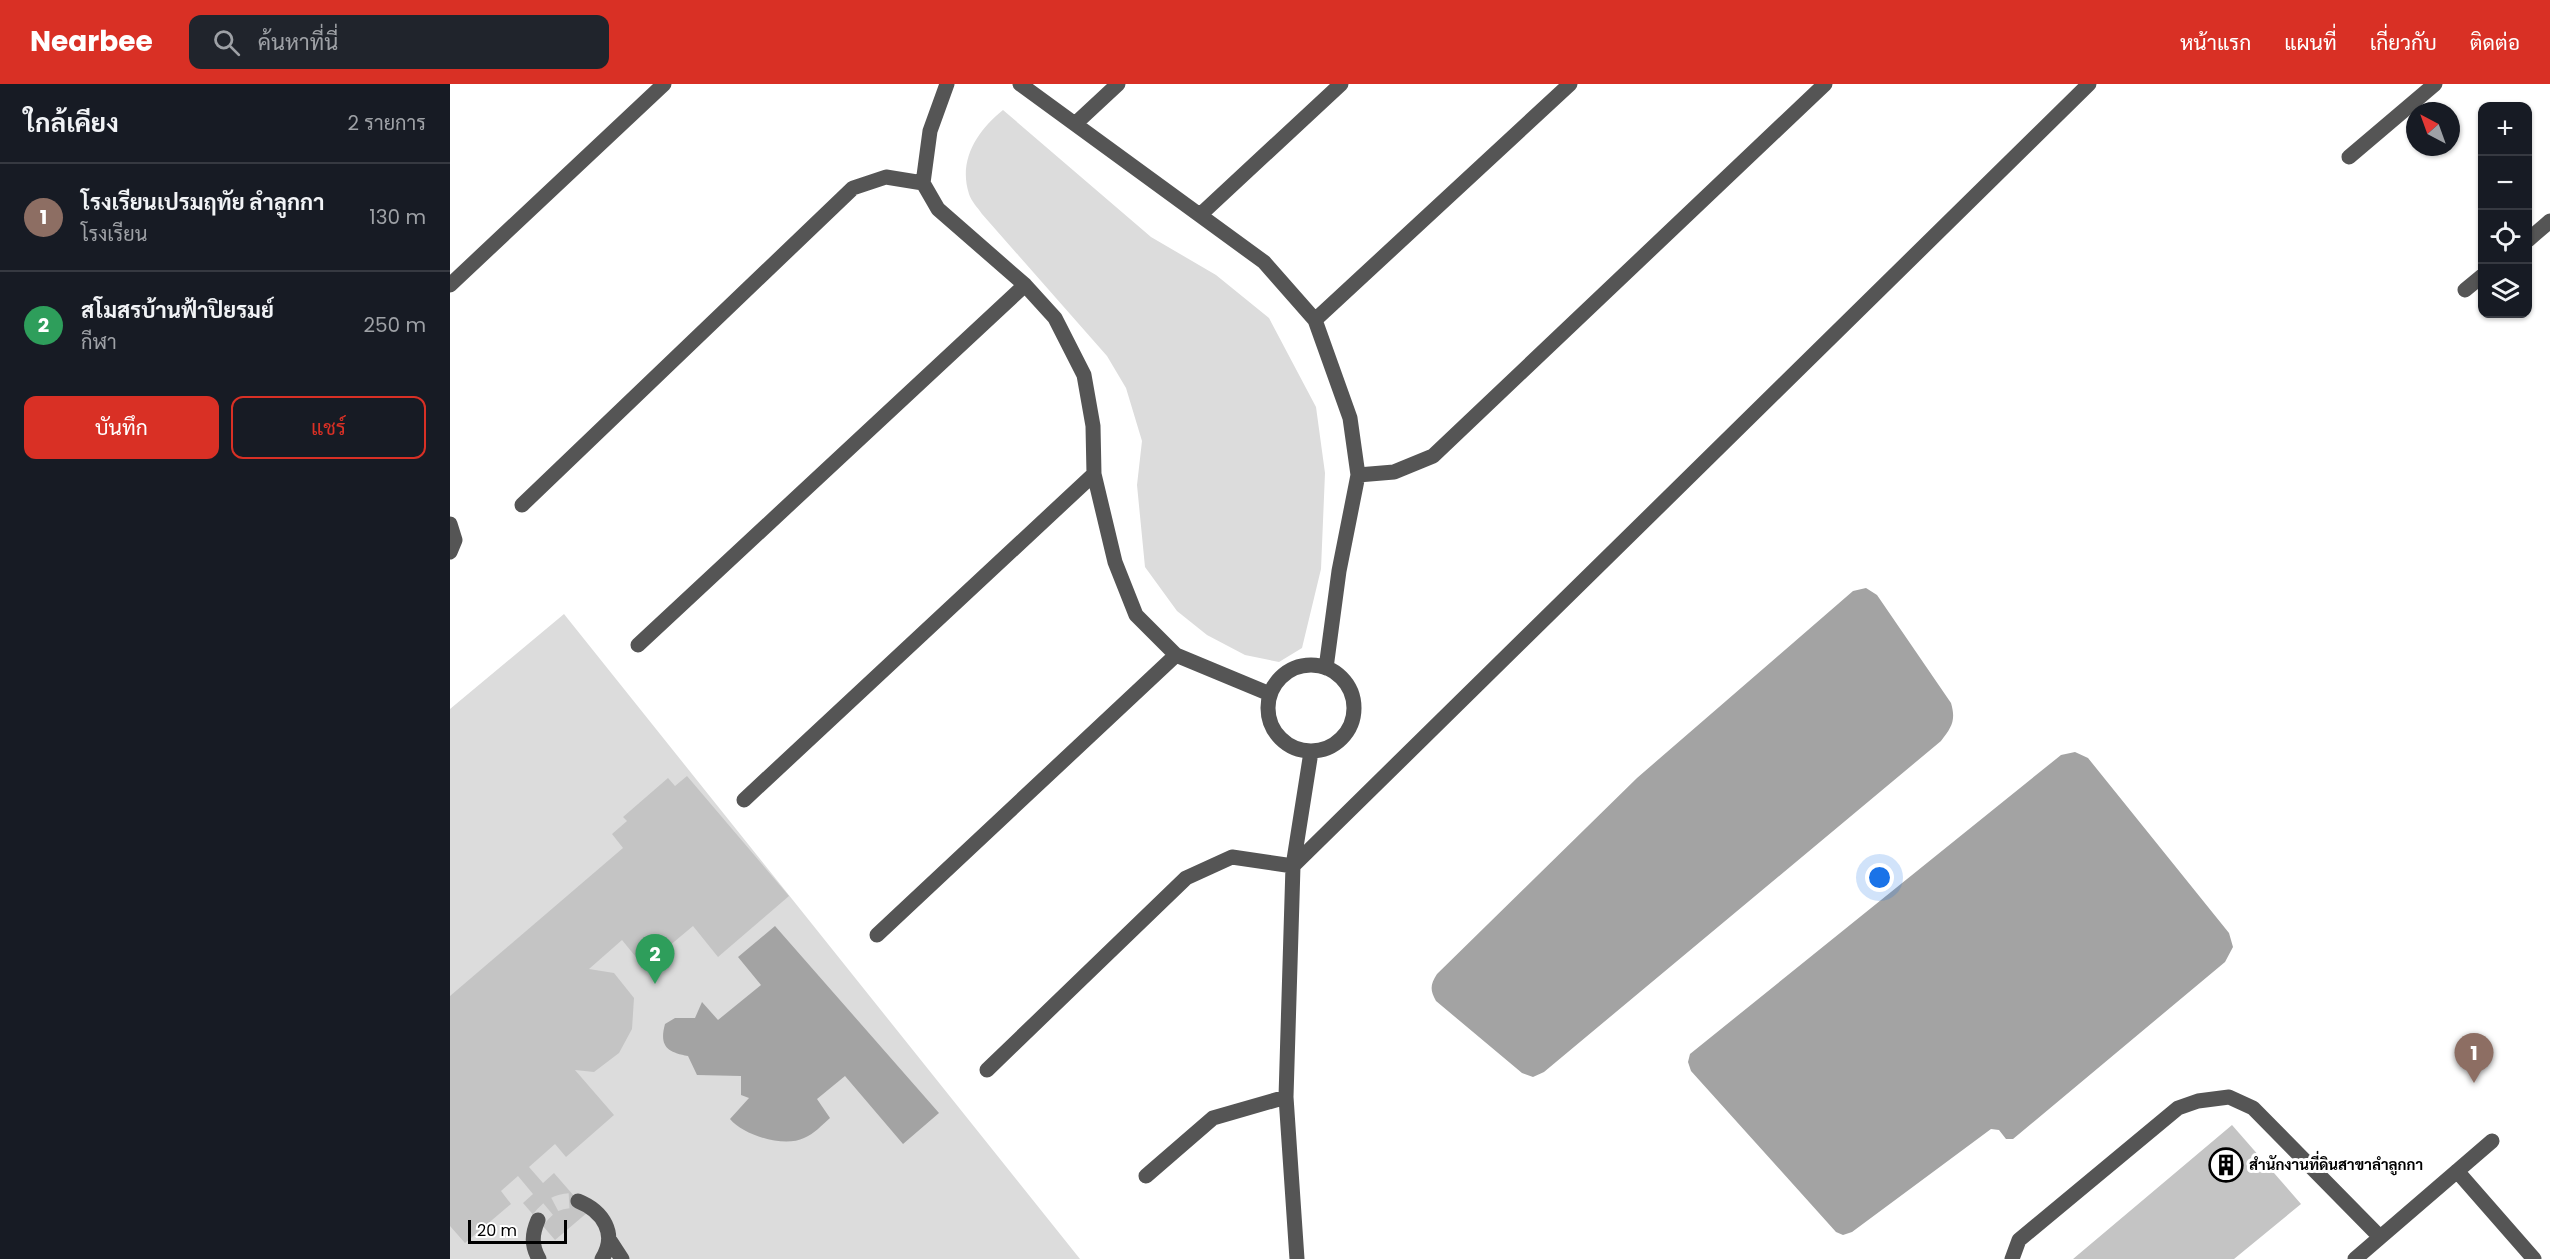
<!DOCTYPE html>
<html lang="th">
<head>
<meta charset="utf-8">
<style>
  body { margin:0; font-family:Poppins,Sarabun,sans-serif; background:#20242c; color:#f1f3f6 }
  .controls { position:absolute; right:18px; top:18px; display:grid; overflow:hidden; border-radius:12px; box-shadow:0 2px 4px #0004 }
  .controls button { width:54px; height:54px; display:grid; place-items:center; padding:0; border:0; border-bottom:2px solid #363941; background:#171b24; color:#f1f3f6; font:30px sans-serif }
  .compass { position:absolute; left:1956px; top:18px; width:54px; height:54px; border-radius:50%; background:#171b24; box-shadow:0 2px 4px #0004; rotate:319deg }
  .scale { position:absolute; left:18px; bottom:15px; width:99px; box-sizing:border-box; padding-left:6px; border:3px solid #000; border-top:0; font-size:16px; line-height:21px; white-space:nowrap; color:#000; -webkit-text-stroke:4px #fff; paint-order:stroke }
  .you { position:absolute; left:1430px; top:794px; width:21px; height:21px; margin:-15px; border:4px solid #fff; border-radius:50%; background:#1a73e8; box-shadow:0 0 0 9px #1a73e833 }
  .badge { display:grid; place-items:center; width:39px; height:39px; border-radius:50%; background:#d93025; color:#fff; font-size:20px; font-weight:700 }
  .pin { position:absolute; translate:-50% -50px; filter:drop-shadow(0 2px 3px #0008) }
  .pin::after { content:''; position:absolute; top:32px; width:21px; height:18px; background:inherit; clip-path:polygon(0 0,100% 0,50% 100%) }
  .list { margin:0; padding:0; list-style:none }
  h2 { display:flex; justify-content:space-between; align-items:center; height:78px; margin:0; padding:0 24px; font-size:26px }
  h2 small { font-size:20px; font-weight:400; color:#9ea1a6 }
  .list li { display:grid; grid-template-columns:39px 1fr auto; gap:18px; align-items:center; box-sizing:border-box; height:108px; padding:0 24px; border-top:2px solid #363941 }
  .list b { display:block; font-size:22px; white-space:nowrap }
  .list p { margin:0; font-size:20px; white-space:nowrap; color:#9ea1a6 }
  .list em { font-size:20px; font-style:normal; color:#9ea1a6 }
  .actions { display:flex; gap:12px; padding:18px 24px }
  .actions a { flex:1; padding:14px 0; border:2px solid #d93025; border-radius:12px; text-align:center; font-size:21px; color:#d93025 }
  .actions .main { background:#d93025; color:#fff }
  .icon { flex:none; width:33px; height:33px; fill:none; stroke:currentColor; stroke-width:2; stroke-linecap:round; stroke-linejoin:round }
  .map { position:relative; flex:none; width:2100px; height:1175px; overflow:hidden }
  header { display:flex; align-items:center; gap:36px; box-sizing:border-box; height:84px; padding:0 30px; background:#d93025; color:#fff }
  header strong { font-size:28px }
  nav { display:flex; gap:33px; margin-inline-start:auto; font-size:21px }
  .search { width:420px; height:54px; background:#20242c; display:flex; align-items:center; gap:15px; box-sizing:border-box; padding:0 21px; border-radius:12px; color:#9ea1a6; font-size:22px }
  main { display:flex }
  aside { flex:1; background:#171b24 }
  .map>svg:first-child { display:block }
</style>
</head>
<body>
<header>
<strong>Nearbee</strong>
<div class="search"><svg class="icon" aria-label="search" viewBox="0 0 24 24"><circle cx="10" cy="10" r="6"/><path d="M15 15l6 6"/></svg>ค้นหาที่นี่</div>
<nav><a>หน้าแรก</a><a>แผนที่</a><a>เกี่ยวกับ</a><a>ติดต่อ</a></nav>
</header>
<main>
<aside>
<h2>ใกล้เคียง<small>2 รายการ</small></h2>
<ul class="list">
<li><span class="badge" style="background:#8d6e63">1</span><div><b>โรงเรียนเปรมฤทัย ลำลูกกา</b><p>โรงเรียน</p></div><em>130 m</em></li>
<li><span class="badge" style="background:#2e9e5b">2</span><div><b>สโมสรบ้านฟ้าปิยรมย์</b><p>กีฬา</p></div><em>250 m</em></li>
</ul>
<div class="actions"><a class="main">บันทึก</a><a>แชร์</a></div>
</aside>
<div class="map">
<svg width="2100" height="1175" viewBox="0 0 2100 1175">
  <rect width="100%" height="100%" fill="#fff"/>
  <path fill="#dcdcdc" d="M553,26L701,153L766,191L819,234L866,323L875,389L871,485L852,564L829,578L795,571L757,551L727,527L695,483L687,401L692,357L676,304L657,272L532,130C528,124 521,117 519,110C508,76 527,47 553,26Z
    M114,530L630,1175H0V625Z"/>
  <path fill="#a3a3a3" d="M1416,504L1427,511L1501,619C1506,636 1502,643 1491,657L1094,988L1083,993L1072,989L986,917C980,906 980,901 987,890L1187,694L1403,507Z
    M1625,668L1638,674L1779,849L1783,863L1775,878L1563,1055H1556L1549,1046L1541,1045L1402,1148L1393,1151L1386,1148L1241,987L1238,978L1240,970L1611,671Z
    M325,842L489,1029L453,1060L395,992L367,1015L380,1034C372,1041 364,1050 354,1054C334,1064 293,1051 280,1035L299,1014L291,1011V992L247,991L238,972C217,968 209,962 215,940L225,934H245L252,918L268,936L311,901L288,873Z"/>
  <path fill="#c4c4c4" d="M237,692L339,812L268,873L243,842L194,883L172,856L139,885L164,889L184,914L182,945L169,969L144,988L125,986L164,1031L116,1073L105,1060L79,1083L93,1099L104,1089L138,1128L105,1156L73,1119L83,1110L68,1092L51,1107L61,1120L15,1159L0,1142V912L173,764L162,750L177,737L173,733L218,694L225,702Z
    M1782,1041L1851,1120L1784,1175H1623Z"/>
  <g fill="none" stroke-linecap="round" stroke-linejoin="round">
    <path stroke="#d9d9d9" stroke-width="15" stroke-dasharray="15 8" stroke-linecap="butt" d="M88,1136C99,1121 110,1115 128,1117"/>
    <path stroke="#555" stroke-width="15" d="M497,0L480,47L473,99L488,125L575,201L605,234L634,291L643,342L644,390L665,478L686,531L726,571L820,610
      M570,0L814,178L865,236L900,334L908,391L889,487L876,584
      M625,40L668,0
      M1899,73L1985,0
      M750,131L891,0
      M2078,156L2100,137
      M0,201L214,0
      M2015,206L2032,192
      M865,236L1120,0
      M908,391L944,388L983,372L1375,0
      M72,421L403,104L436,93L473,99
      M0,440L5,456L0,468
      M188,561L575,201
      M818 624a43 43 0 1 1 86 0a43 43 0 1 1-86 0Z
      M294,716L644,390
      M427,851L726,571
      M537,986L736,794L782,773L843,782L1639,0
      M2007,1087L2084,1175
      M696,1092L763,1034L836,1013
      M128,1117C153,1127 168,1150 152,1175
      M88,1136C82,1150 81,1161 89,1175
      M159,1155L172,1175
      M847,1175L836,1013L843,782L861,668
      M1562,1175L1569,1156L1728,1024L1748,1017L1779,1013L1803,1024L1930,1153
      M1905,1175L2042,1057"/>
  </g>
  <defs>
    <g id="building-ring" transform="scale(1.725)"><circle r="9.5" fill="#fff" stroke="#000" stroke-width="1.5"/><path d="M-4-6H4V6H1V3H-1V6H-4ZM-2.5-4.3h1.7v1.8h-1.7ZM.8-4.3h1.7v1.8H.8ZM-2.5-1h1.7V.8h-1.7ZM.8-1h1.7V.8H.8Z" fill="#000"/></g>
  </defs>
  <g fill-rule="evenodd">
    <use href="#building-ring" x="1776" y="1081"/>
  </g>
  <g text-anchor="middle" stroke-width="6" stroke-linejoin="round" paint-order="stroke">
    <g font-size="15" font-weight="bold" fill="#000" stroke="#fff" text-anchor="start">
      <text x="1799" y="1086">สำนักงานที่ดินสาขาลำลูกกา</text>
    </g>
  </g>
</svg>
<div class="controls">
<button>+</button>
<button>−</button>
<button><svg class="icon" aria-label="locate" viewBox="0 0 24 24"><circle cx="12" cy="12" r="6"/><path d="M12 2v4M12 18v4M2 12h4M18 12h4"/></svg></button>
<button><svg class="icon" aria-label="layers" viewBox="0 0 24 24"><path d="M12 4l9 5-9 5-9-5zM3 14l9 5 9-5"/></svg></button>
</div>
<svg class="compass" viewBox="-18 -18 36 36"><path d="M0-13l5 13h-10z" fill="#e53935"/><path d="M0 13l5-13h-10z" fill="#9ea1a6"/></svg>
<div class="scale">20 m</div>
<div class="you"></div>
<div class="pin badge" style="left:2024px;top:999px;background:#8d6e63">1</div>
<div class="pin badge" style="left:205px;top:900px;background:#2e9e5b">2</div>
</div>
</main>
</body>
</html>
